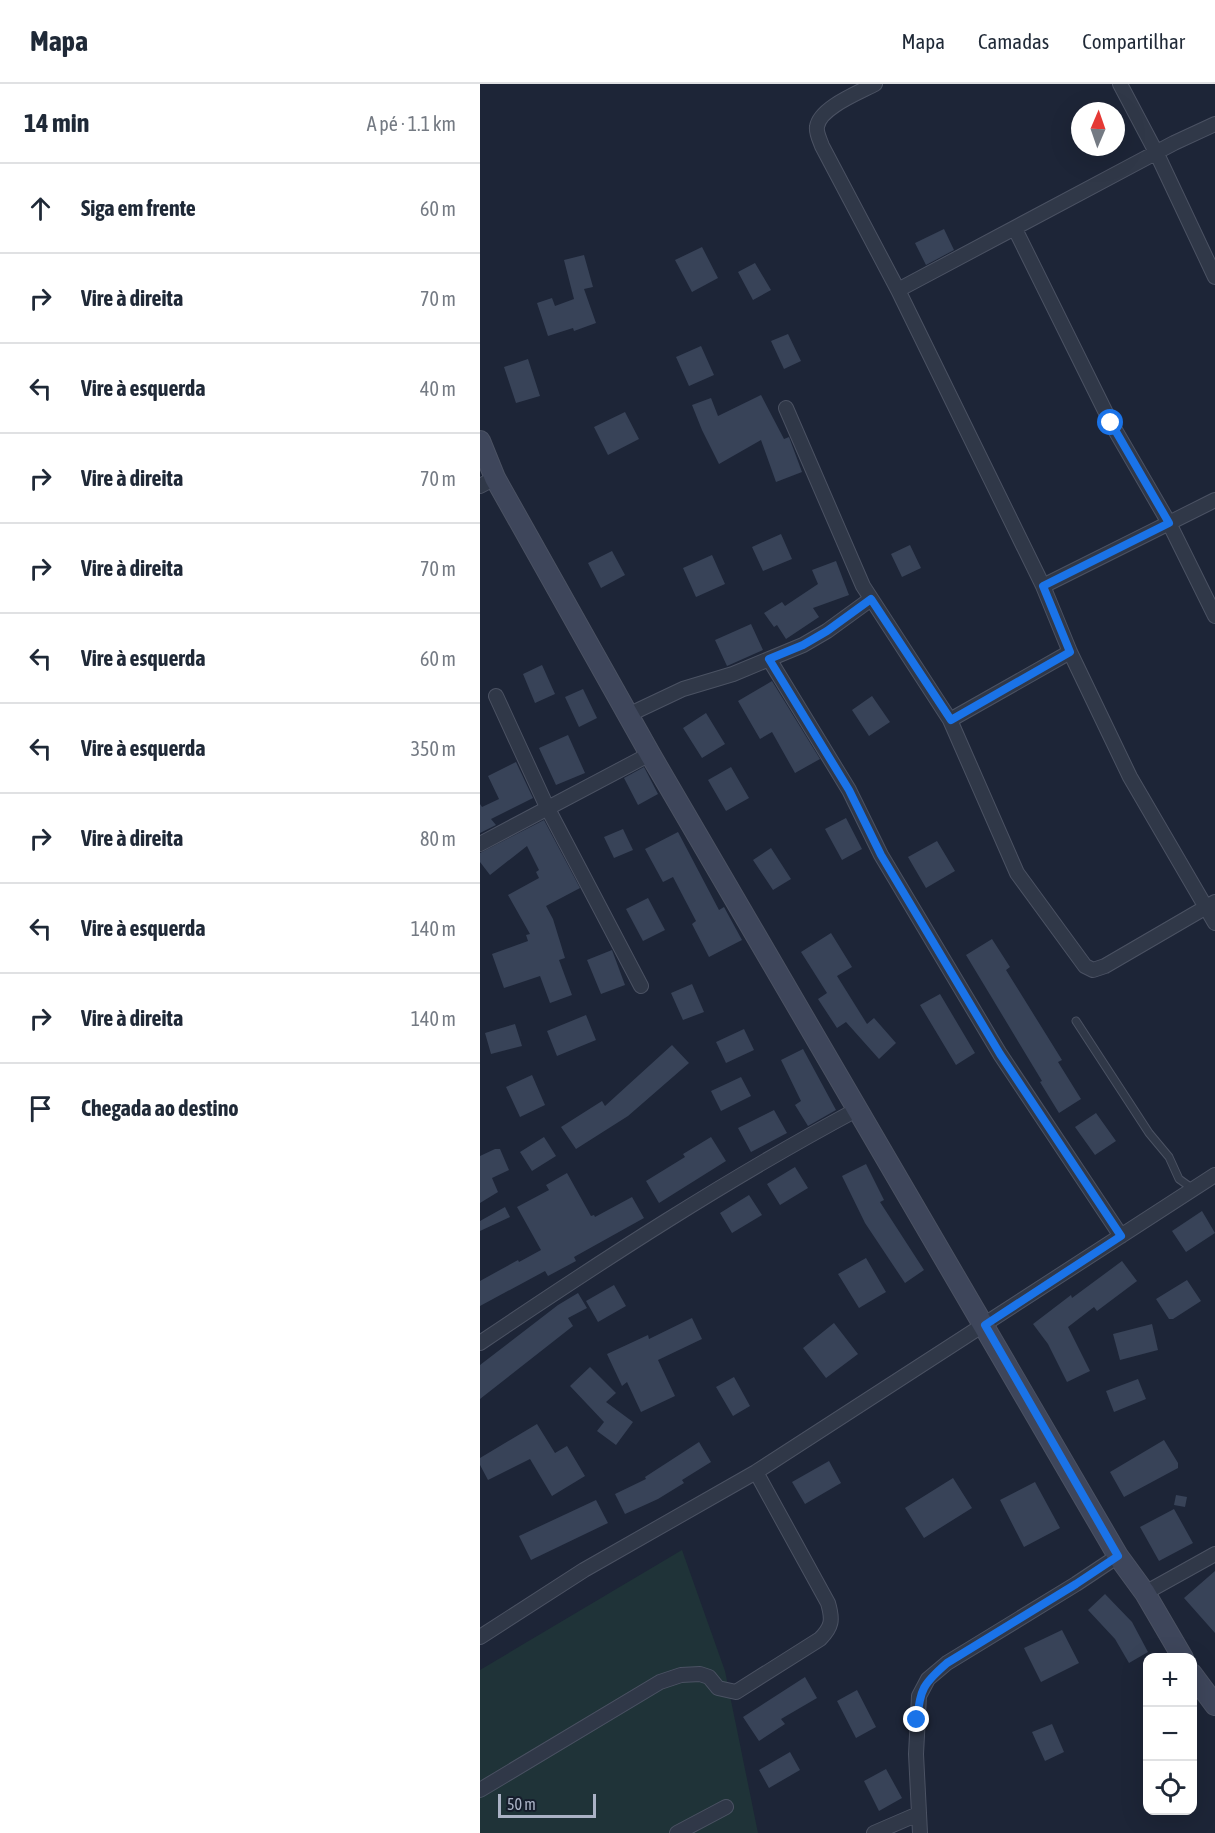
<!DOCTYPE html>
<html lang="pt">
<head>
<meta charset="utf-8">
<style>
  body { margin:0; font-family:"Asap Condensed",sans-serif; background:#f6f6f7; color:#1f2937 }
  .controls { position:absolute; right:18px; bottom:18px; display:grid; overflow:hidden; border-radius:12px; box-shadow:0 6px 24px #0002 }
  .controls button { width:54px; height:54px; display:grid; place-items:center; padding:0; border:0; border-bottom:2px solid #e0e1e3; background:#fff; color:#1f2937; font:30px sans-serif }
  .compass { position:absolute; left:591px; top:18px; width:54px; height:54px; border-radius:50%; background:#fff; box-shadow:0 6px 24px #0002; rotate:2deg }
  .scale { position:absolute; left:18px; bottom:15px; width:98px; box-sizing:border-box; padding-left:6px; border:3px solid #aab2c5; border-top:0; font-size:16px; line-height:21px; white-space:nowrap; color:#aab2c5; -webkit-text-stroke:4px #161d2c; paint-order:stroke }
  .stop { position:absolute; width:18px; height:18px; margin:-14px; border:4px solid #1a73e8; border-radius:50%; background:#fff }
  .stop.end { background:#1a73e8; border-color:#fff; box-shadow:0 2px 6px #0008 }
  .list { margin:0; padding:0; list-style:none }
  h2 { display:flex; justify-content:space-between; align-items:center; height:78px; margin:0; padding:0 24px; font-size:26px }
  h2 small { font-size:20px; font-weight:400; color:#747a83 }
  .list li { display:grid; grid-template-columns:39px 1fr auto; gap:18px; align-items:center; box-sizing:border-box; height:90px; padding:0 24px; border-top:2px solid #e0e1e3 }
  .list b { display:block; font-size:22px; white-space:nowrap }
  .list em { font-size:20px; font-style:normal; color:#747a83 }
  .icon { flex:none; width:33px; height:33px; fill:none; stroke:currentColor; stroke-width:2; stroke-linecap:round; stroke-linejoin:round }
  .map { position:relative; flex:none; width:735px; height:1749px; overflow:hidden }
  header { display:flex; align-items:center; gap:36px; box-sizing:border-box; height:84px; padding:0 30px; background:#fff; border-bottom:2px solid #e0e1e3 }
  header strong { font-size:28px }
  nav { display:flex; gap:33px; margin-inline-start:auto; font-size:21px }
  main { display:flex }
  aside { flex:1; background:#fff }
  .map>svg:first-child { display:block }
</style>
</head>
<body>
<header>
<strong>Mapa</strong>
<nav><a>Mapa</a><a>Camadas</a><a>Compartilhar</a></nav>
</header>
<main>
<aside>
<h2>14 min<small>A pé · 1.1 km</small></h2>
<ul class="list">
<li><svg class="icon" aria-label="ahead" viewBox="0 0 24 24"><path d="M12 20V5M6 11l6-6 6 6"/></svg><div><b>Siga em frente</b></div><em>60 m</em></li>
<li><svg class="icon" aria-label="right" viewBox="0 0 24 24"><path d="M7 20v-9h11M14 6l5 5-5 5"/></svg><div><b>Vire à direita</b></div><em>70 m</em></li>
<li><svg class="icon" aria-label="left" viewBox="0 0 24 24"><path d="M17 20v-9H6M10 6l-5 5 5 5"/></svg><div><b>Vire à esquerda</b></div><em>40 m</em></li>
<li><svg class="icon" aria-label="right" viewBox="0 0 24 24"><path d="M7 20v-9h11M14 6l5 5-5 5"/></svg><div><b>Vire à direita</b></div><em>70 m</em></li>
<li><svg class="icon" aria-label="right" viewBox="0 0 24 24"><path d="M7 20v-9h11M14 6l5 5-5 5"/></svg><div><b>Vire à direita</b></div><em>70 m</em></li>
<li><svg class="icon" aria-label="left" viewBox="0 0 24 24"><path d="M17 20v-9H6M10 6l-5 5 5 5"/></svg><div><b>Vire à esquerda</b></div><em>60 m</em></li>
<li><svg class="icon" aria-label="left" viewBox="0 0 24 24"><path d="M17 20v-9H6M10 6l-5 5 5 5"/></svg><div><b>Vire à esquerda</b></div><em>350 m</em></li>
<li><svg class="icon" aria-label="right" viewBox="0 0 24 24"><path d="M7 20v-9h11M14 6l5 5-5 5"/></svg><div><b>Vire à direita</b></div><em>80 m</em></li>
<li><svg class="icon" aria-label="left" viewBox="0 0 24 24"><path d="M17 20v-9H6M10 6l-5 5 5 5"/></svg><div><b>Vire à esquerda</b></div><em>140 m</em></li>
<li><svg class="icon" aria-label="right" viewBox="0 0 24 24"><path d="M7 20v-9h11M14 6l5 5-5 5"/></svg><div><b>Vire à direita</b></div><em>140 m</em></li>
<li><svg class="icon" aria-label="arrive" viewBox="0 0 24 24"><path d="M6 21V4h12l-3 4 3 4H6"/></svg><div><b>Chegada ao destino</b></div></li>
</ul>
</aside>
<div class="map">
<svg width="735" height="1749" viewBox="0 0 735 1749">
  <rect width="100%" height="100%" fill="#1d2537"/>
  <path fill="#1f3338" d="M202,1466L245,1587L278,1749H0V1586Z"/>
  <path fill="#384358" d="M464,145L474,166L446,181L435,159Z
    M222,163L238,194L212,208L195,176Z
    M104,171L113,203L104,205L116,239L94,247L93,244L68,252L57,219L72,214L75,222L94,215L84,176Z
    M275,179L291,206L273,216L258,188Z
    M308,250L321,277L304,285L291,257Z
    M221,262L234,291L209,302L196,273Z
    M48,275L60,312L36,319L24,283Z
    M281,311L304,355L309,353L322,388L296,398L281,356L239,380L222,346L212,321L231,314L238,332Z
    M145,328L159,355L128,371L114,343Z
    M301,450L312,475L283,487L272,463Z
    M430,461L441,484L422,493L411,470Z
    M132,467L145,491L121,504L108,479Z
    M232,471L245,500L216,513L203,484Z
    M356,477L369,511L333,524L339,533L306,555L297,541L294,543L284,529L302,518L305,522L338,500L332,486Z
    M271,540L283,566L247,582L235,556Z
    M62,581L75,610L55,619L43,590Z
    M292,597L340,675L315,689L292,648L280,655L258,617Z
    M103,605L117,634L99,643L85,613Z
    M392,612L410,638L389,652L372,626Z
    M226,629L245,660L222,674L203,644Z
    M88,651L105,689L76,701L59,664Z
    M36,678L53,714L11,735L16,741L0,749V720L2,723L19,715L8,692Z
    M164,683L178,710L158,721L144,694Z
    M251,683L269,714L246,727L228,696Z
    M366,734L382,765L362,776L345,745Z
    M64,736L100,804L66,822L73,835L85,874L79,876L92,911L70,919L60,892L24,904L12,870L48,857L46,851L50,850L28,811L59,794L56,788L59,786L47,762L10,791L0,778V769Z
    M143,745L153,766L134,774L124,753Z
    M198,748L239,826L244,823L262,856L229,873L212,840L216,837L193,793L183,798L165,765Z
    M457,757L475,787L446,804L428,773Z
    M291,764L311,795L293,806L273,776Z
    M168,814L185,846L163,857L146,825Z
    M351,849L372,883L357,892L387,940L394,934L416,959L399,975L366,938L357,944L338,915L347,909L321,868Z
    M512,855L530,883L526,886L582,976L578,978L601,1015L579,1029L560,998L562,997L486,871Z
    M132,866L145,901L121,910L107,876Z
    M212,900L224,928L203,936L191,909Z
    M460,910L495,969L476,981L440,921Z
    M106,931L116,956L77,972L67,947Z
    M35,940L42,962L11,970L5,949Z
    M264,945L274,966L246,979L236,958Z
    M192,961L209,979L148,1032L96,1065L81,1043L122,1017L125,1022Z
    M323,965L356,1026L328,1042L315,1021L321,1017L301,976Z
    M52,991L65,1021L40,1033L26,1003Z
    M261,993L271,1012L241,1027L231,1007Z
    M294,1026L307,1049L271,1068L258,1044Z
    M616,1029L636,1057L615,1071L595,1043Z
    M64,1053L76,1072L52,1087L40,1068Z
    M231,1053L246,1077L179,1119L166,1097L205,1073L203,1070Z
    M15,1065H20L29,1086L12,1094L18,1108L0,1119V1072Z
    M386,1080L404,1116L400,1118L444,1186L425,1199L385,1139L362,1092Z
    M315,1083L328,1104L300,1121L287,1100Z
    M87,1089L111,1132L114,1131L115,1133L152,1113L164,1134L94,1173L96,1177L68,1192L65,1187L0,1222V1197L38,1176L39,1178L61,1166L37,1123L69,1106L66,1101Z
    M269,1111L282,1131L252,1149L240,1129Z
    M25,1123L30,1133L0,1147V1137Z
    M722,1127L735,1149L706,1168L692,1147Z
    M386,1174L406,1208L379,1224L358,1190Z
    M642,1177L657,1197L617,1227L614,1223L588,1243L610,1287L587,1298L568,1260L553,1240L591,1211L592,1214Z
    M707,1196L721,1217L693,1235H689L676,1215Z
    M134,1201L146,1222L118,1238L106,1217Z
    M98,1209L107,1224L88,1234L93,1242L0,1315V1281L78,1221Z
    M212,1234L222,1255L178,1276L195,1312L161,1328L147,1298L142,1302L127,1270L168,1251L169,1255Z
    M354,1239L378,1270L346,1294L323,1264Z
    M672,1240L678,1266L640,1276L633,1250Z
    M110,1283L136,1309L126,1318L153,1338L136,1361L117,1347L124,1338L90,1302Z
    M254,1293L270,1322L253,1332L236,1303Z
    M658,1295L666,1315L634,1328L626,1307Z
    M57,1340L75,1369L87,1362L105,1392L72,1412L50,1375L8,1396L0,1381V1374Z
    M684,1356L698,1379V1384L644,1413L630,1388Z
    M219,1358L231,1378L202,1396L204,1399L178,1415L145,1430L135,1410L166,1395L165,1393Z
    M349,1377L361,1399L325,1420L312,1398Z
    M473,1394L492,1424L444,1454L425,1424Z
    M555,1398L580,1444L544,1463L520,1416Z
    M696,1411L707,1413L705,1423L694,1421Z
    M116,1416L128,1439L51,1476L39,1452Z
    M694,1425L713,1459L679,1477L660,1443Z
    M735,1487V1549L704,1514Z
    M625,1510L652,1538L668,1568L649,1579L635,1555L608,1526Z
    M582,1546L599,1579L561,1598L544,1564Z
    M325,1593L337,1614L301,1635L305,1640L279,1657L263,1633Z
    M377,1606L396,1643L376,1654L357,1617Z
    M572,1640L584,1668L565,1677L552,1648Z
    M310,1668L320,1686L289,1704L279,1686Z
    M406,1685L422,1714L399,1727L384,1697Z"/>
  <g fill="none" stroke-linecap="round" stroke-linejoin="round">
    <g stroke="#4b5263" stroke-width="9">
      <path id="lane" d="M596,937L669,1049L689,1073L699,1095L713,1105"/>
    </g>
    <g stroke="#4b5263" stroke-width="16">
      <path id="street" d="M395,0C380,8 339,24 337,43C336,49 340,56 342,62L418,206L563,502L590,568L650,693L735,839
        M640,0L677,70L735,193
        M535,145L631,339L689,439L735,532
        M418,206L694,59L735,40
        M306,324L383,502L470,636L537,789L605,882L613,886L625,882L735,818
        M0,402L15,394
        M563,502L735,416
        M289,575L369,706L401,771L520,970L641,1152
        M16,612L67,723L161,902
        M148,631L203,605L253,590L323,561L347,547L391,515
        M470,636L590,568
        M0,760L170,670
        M0,1259C123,1176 247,1095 378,1025
        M665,1509L735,1470
        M0,1553L104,1486L276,1388L735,1091
        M0,1706L180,1598L201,1591L220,1590L229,1593L238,1604L256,1608L340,1555C352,1543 353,1536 348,1519L276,1388
        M197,1749L246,1723
        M394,1749L438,1730
        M440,1749L436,1670L439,1612L448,1595L467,1579L596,1500L638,1472"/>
    </g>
    <g stroke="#4b5263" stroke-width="22">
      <path id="secondary" d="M0,357L15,394L170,670L638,1472L665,1509L703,1574
        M712,1590L735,1621"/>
    </g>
    <use href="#lane" stroke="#303848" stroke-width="7"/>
    <use href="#street" stroke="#303848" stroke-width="14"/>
    <use href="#secondary" stroke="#3e465b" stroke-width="20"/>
  </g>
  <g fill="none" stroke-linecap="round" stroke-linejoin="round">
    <path stroke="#1a73e8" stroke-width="8" d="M437,1636C440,1605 443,1600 467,1579L596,1500L638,1472L505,1241L641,1152L520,970L401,771L369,706L289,575L323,561L347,547L391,515L471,636L590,568L563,502L689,439L631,339"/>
  </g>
</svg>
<div class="controls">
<button>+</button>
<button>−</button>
<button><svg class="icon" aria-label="locate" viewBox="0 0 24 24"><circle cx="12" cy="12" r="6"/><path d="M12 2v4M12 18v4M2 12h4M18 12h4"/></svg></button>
</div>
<svg class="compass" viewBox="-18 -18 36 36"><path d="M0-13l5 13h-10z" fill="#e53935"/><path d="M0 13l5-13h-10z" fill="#747a83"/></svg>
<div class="scale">50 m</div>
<div class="stop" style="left:631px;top:339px"></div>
<div class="stop end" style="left:437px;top:1636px"></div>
</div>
</main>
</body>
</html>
